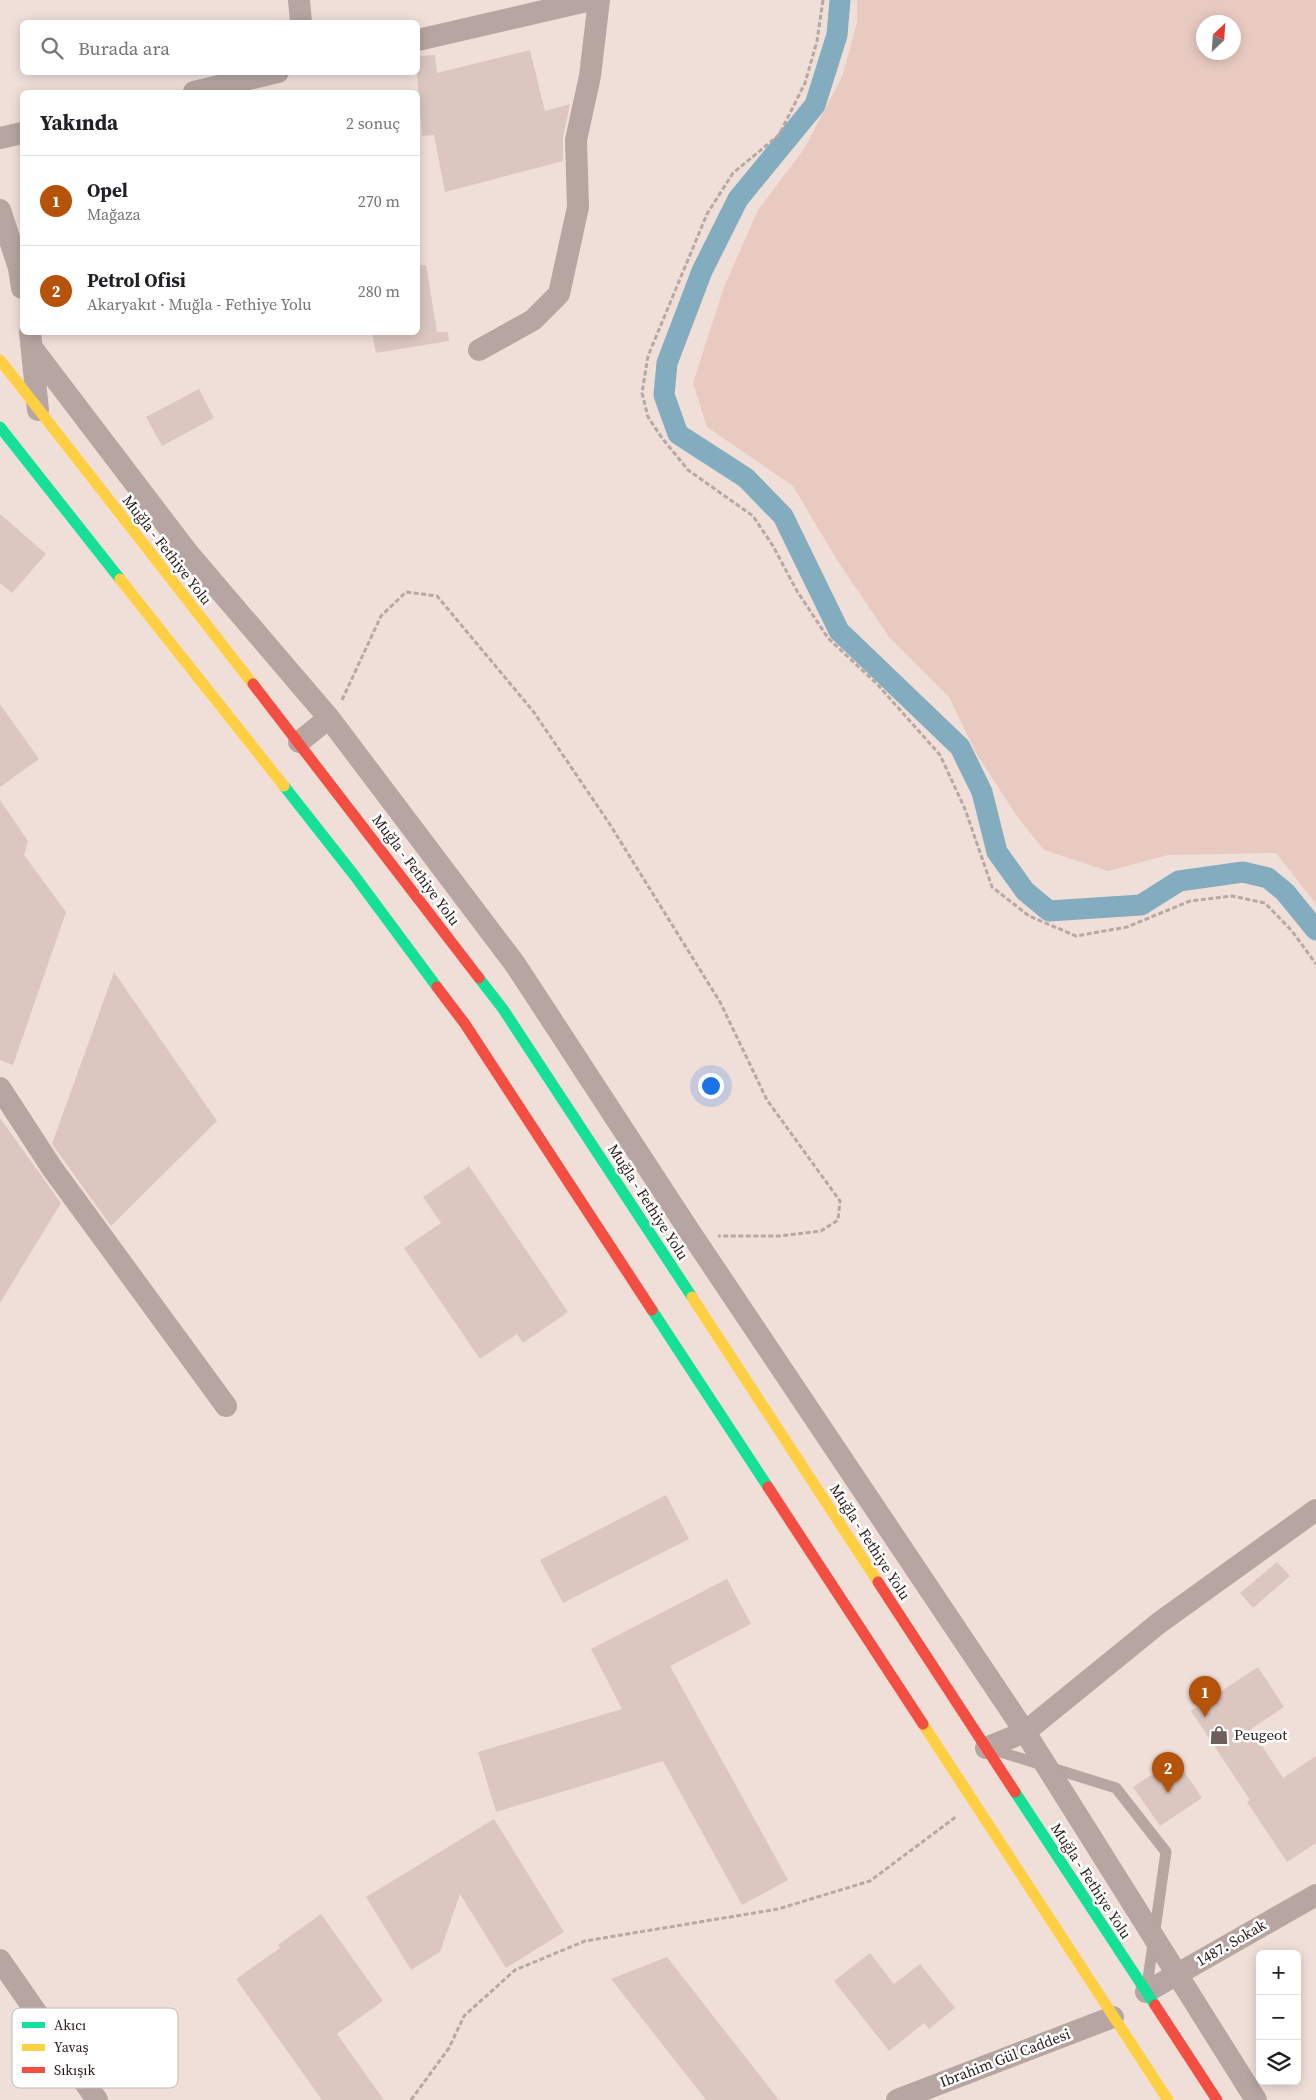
<!DOCTYPE html>
<html lang="tr">
<head>
<meta charset="utf-8">
<style>
  body { margin:0; font-family:"Source Serif 4",serif; background:#f6f6f6; color:#202124 }
  .controls { position:absolute; right:15px; bottom:15px; display:grid; overflow:hidden; border-radius:8px; box-shadow:0 2px 12px #0003 }
  .controls button { width:45px; height:45px; display:grid; place-items:center; padding:0; border:0; border-bottom:1px solid #e0e0e0; background:#fff; color:#202124; font:25px sans-serif }
  .compass { position:absolute; left:1196px; top:15px; width:45px; height:45px; border-radius:50%; background:#fff; box-shadow:0 2px 12px #0003; rotate:25deg }
  .you { position:absolute; left:710px; top:1085px; width:18px; height:18px; margin:-12px; border:4px solid #fff; border-radius:50%; background:#1a73e8; box-shadow:0 0 0 8px #1a73e833 }
  .badge { display:grid; place-items:center; width:32px; height:32px; border-radius:50%; background:#b45309; color:#fff; font-size:16px; font-weight:700 }
  .pin { position:absolute; translate:-50% -41px; filter:drop-shadow(0 1px 2px #0008) }
  .pin::after { content:''; position:absolute; top:26px; width:18px; height:15px; background:inherit; clip-path:polygon(0 0,100% 0,50% 100%) }
  .list { margin:0; padding:0; list-style:none }
  h2 { display:flex; justify-content:space-between; align-items:center; height:65px; margin:0; padding:0 20px; font-size:21px }
  h2 small { font-size:16px; font-weight:400; color:#757577 }
  .list li { display:grid; grid-template-columns:32px 1fr auto; gap:15px; align-items:center; box-sizing:border-box; height:90px; padding:0 20px; border-top:1px solid #e0e0e0 }
  .list b { display:block; font-size:19px; white-space:nowrap }
  .list p { margin:0; font-size:16px; white-space:nowrap; color:#757577 }
  .list em { font-size:16px; font-style:normal; color:#757577 }
  .icon { flex:none; width:28px; height:28px; fill:none; stroke:currentColor; stroke-width:2; stroke-linecap:round; stroke-linejoin:round }
  .map { position:relative; flex:none; width:1316px; height:2100px; overflow:hidden }
  .search { position:absolute; background:#fff; box-shadow:0 2px 12px #0003; left:20px; top:20px; width:400px; height:55px; display:flex; align-items:center; gap:12px; box-sizing:border-box; padding:0 18px; border-radius:8px; color:#757577; font-size:19px }
  .panel { position:absolute; background:#fff; box-shadow:0 2px 12px #0003; left:20px; top:90px; width:400px; height:245px; border-radius:8px }
  .map>svg:first-child { display:block }
</style>
</head>
<body>
<div class="map">
<svg width="1316" height="2100" viewBox="0 0 1316 2100">
  <rect width="100%" height="100%" fill="#f0dfd9"/>
  <path fill="#e8cac0" fill-rule="evenodd" d="M857,0H1316V904L1276,853L1168,855L1108,871L1044,850L1016,815L976,753L949,697L889,637L837,560L793,486L707,427L693,383L724,287L758,210L804,149L842,77L857,23ZM1204,22H1234V52H1204Z"/>
  <g fill="none" stroke-linecap="round" stroke-linejoin="round">
    <path stroke="#83acbf" stroke-width="21" d="M840,0L837,35L815,105L738,199L702,271L667,363L664,395L678,434L746,478L783,516L839,631L960,747L982,792L997,852L1025,891L1049,911L1141,905L1179,881L1243,872L1268,878L1285,892L1316,930"/>
  </g>
  <path fill="#dbc7c0" d="M530,50L545,111L570,104L563,137V161L445,192L434,135L422,136L417,72L418,56L435,55L437,73Z
    M418,265H426L437,332H448L449,341L376,353L372,332H418Z
    M199,389L214,418L162,446L146,417Z
    M0,514L46,554L12,593L0,583Z
    M0,704L39,759L0,787Z
    M0,800L28,841L24,855L66,912L13,1065L0,1060Z
    M114,972L217,1121L111,1226L52,1144Z
    M0,1118L61,1203L0,1303Z
    M469,1166L568,1312L523,1343L517,1334L480,1359L404,1248L441,1223L423,1197Z
    M666,1495L689,1539L563,1603L540,1560Z
    M1277,1562L1290,1576L1253,1608L1240,1593Z
    M727,1579L751,1624L670,1666L788,1880L742,1905L663,1761L496,1812L478,1752L622,1709L591,1649Z
    M1258,1667L1284,1707L1251,1729L1283,1778L1316,1756V1843L1287,1862L1247,1802L1250,1800L1191,1711Z
    M1176,1759L1202,1798L1160,1826L1133,1787Z
    M494,1819L564,1932L506,1968L460,1894L440,1952L411,1970L366,1897Z
    M321,1914L383,2001L337,2034L384,2100H322L236,1979L280,1948L278,1945Z
    M870,1953L894,1984L920,1964L955,2008L929,2029L924,2023L889,2051L834,1981Z
    M667,1957L779,2100H706L611,1979Z"/>
  <g fill="none" stroke-linecap="round" stroke-linejoin="round">
    <path stroke="#b7a8a3" stroke-width="3" stroke-dasharray="5 2.5" stroke-linecap="butt" d="M823,0L817,41L805,83L779,135L733,173L707,214L648,356L642,393L648,417L662,438L688,470L753,516L773,546L797,591L828,638L878,685L940,755L965,809L992,887L1029,916L1076,936L1127,927L1190,901L1232,896L1265,903L1292,931L1316,964
      M342,700L381,616L406,592L437,596L533,711L609,823L720,1002L767,1100L840,1201L838,1220L821,1231L780,1236H718
      M411,2100L449,2048L464,2016L515,1970L585,1941L778,1909L870,1881L957,1816"/>
    <path stroke="#b6a5a0" stroke-width="11" d="M994,1750L1116,1788L1166,1852L1147,1986"/>
    <path stroke="#b6a5a0" stroke-width="22" d="M299,0L301,22
      M418,40L591,0
      M194,92L278,72
      M0,138L22,133
      M0,210L19,268L22,288
      M30,332L38,410
      M32,348L188,553L329,718L515,964L690,1232L1025,1732L1256,2100
      M479,350L533,320L559,294L578,207L576,140L590,76L599,0
      M299,742L329,718
      M0,1088L52,1168L226,1406
      M986,1748L1025,1732L1159,1623L1316,1510
      M0,1960L97,2100
      M1146,1992L1316,1895
      M897,2100L1113,2017"/>
    <path stroke="#16e098" stroke-width="11" d="M0,427L120,579
      M284,786L354,875L437,987
      M479,978L503,1009L692,1297
      M652,1310L768,1487
      M1015,1792L1155,2005"/>
    <path stroke="#ffcf43" stroke-width="11" d="M0,360L253,684
      M120,579L284,786
      M692,1297L878,1582
      M923,1724L1168,2100"/>
    <path stroke="#f24e42" stroke-width="11" d="M253,684L479,978
      M437,987L465,1024L652,1310
      M768,1487L923,1724
      M878,1582L1015,1792
      M1155,2005L1217,2100"/>
  </g>
  <defs>
    <g id="shop-bare" transform="scale(1.5)"><path d="M-5-2.5h2.3a2.7 3.5 0 0 1 5.4 0H5L5.5 6h-11ZM-1.5-2.5h3a1.5 2.3 0 0 0-3 0Z" fill="#6f5f5a" stroke="#fff" stroke-width="2.5" paint-order="stroke"/></g>
  </defs>
  <g fill-rule="evenodd">
    <use href="#shop-bare" x="1219" y="1735"/>
  </g>
  <g text-anchor="middle" stroke-width="5" stroke-linejoin="round" paint-order="stroke">
    <g font-size="15" fill="#291a16" stroke="#fff">
      <text transform="translate(167 550) rotate(52)" y="5">Muğla - Fethiye Yolu</text>
      <text transform="translate(416 870) rotate(53)" y="5">Muğla - Fethiye Yolu</text>
      <text transform="translate(648 1202) rotate(57)" y="5">Muğla - Fethiye Yolu</text>
      <text transform="translate(870 1542) rotate(57)" y="5">Muğla - Fethiye Yolu</text>
      <text transform="translate(1091 1881) rotate(57)" y="5">Muğla - Fethiye Yolu</text>
      <text transform="translate(1231 1943) rotate(-30)" y="5">1487. Sokak</text>
      <text transform="translate(1005 2058) rotate(-21)" y="5">Ibrahim Gül Caddesi</text>
    </g>
    <g font-size="15" fill="#291a16" stroke="#fff" text-anchor="start">
      <text x="1234" y="1740">Peugeot</text>
    </g>
  </g>
  <rect x="12" y="2008" width="166" height="80" rx="8" fill="#fff" stroke="#bfbab9" stroke-width="1"/>
  <rect x="22" y="2022" width="23" height="6" fill="#16e098"/>
  <rect x="22" y="2044" width="23" height="7" fill="#ffcf43"/>
  <rect x="22" y="2067" width="23" height="6" fill="#f24e42"/>
  <g font-size="14" fill="#291a16">
    <text x="54" y="2030">Akıcı</text>
    <text x="54" y="2052">Yavaş</text>
    <text x="54" y="2075">Sıkışık</text>
  </g>
</svg>
<div class="controls">
<button>+</button>
<button>−</button>
<button><svg class="icon" aria-label="layers" viewBox="0 0 24 24"><path d="M12 4l9 5-9 5-9-5zM3 14l9 5 9-5"/></svg></button>
</div>
<svg class="compass" viewBox="-18 -18 36 36"><path d="M0-13l5 13h-10z" fill="#e53935"/><path d="M0 13l5-13h-10z" fill="#757577"/></svg>
<div class="you"></div>
<div class="pin badge" style="left:1205px;top:1717px">1</div>
<div class="pin badge" style="left:1168px;top:1793px">2</div>
<div class="search"><svg class="icon" aria-label="search" viewBox="0 0 24 24"><circle cx="10" cy="10" r="6"/><path d="M15 15l6 6"/></svg>Burada ara</div>
<section class="panel">
<h2>Yakında<small>2 sonuç</small></h2>
<ul class="list">
<li><span class="badge">1</span><div><b>Opel</b><p>Mağaza</p></div><em>270 m</em></li>
<li><span class="badge">2</span><div><b>Petrol Ofisi</b><p>Akaryakıt · Muğla - Fethiye Yolu</p></div><em>280 m</em></li>
</ul>
</section>
</div>
</body>
</html>
